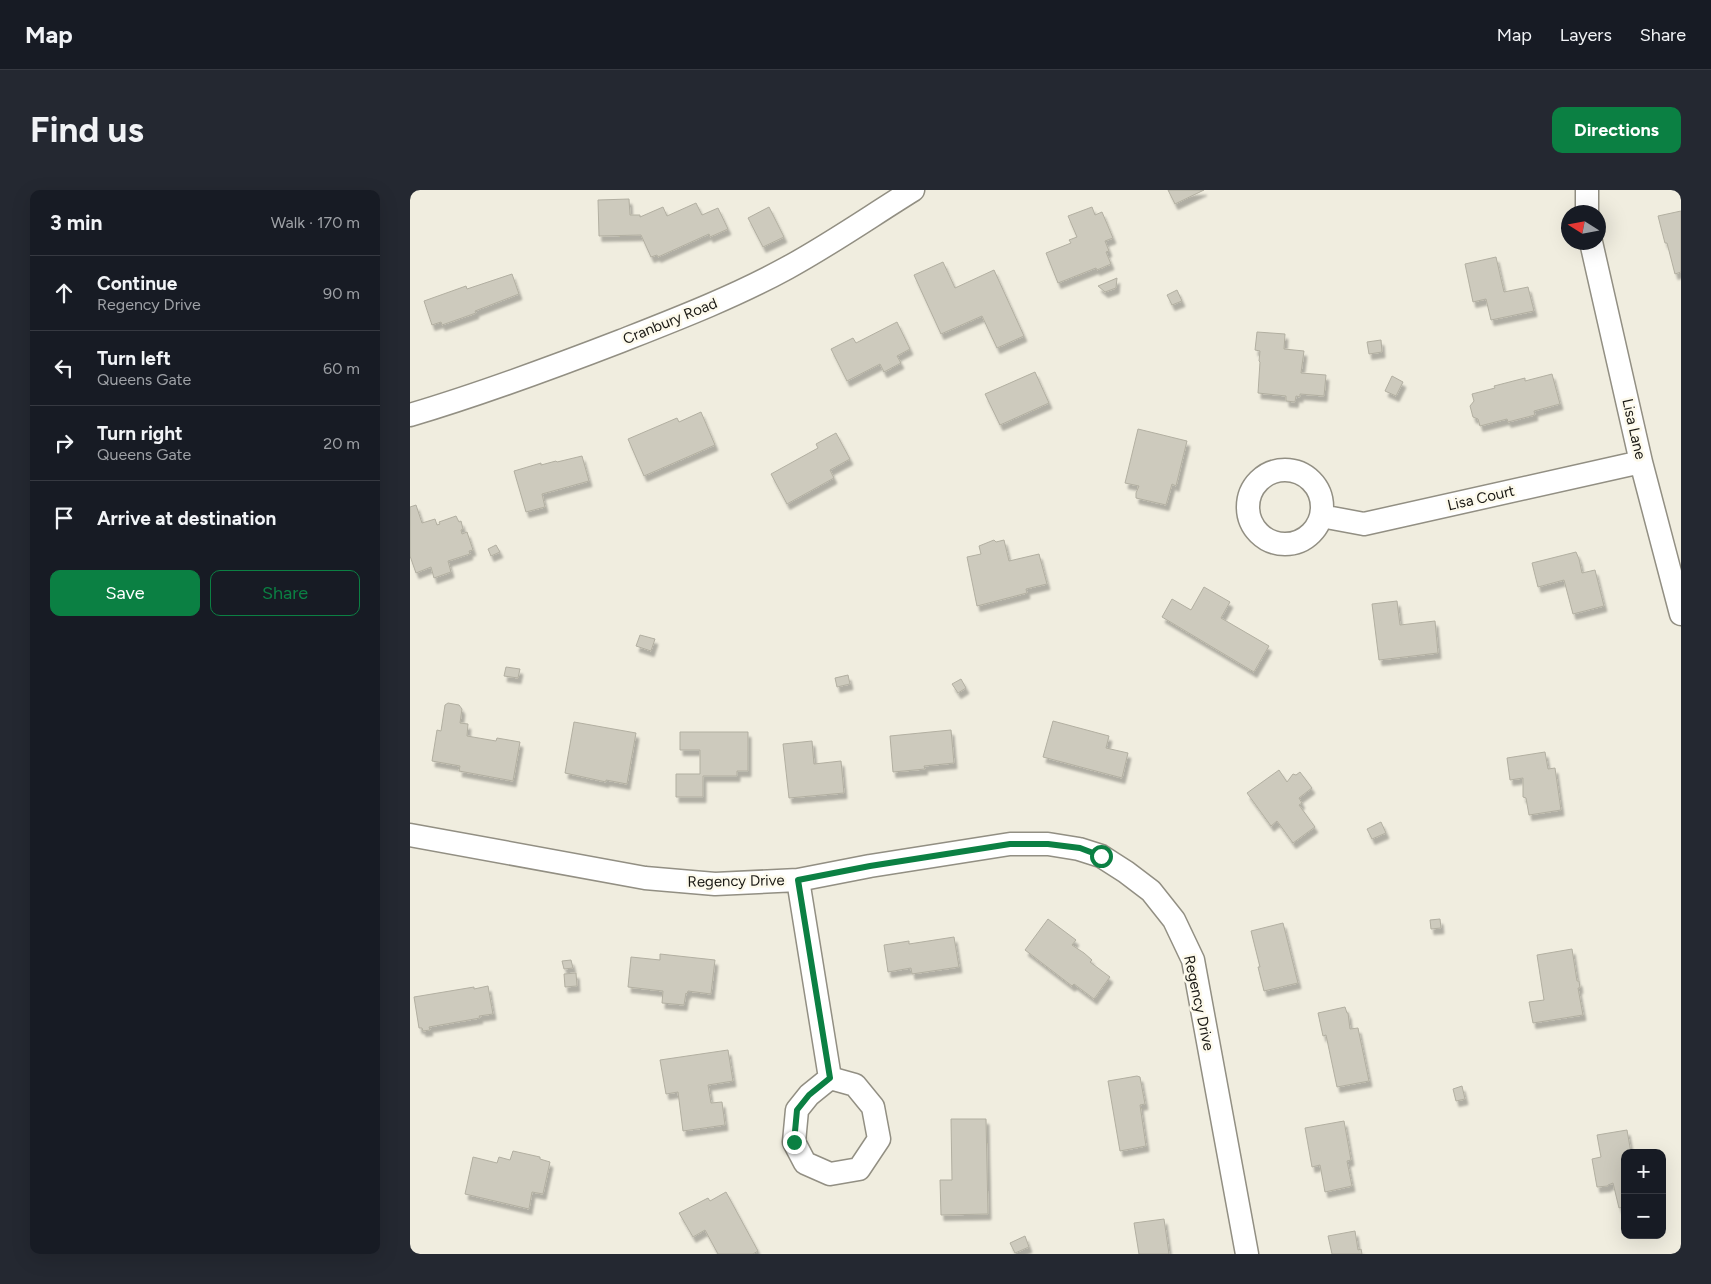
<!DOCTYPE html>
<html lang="en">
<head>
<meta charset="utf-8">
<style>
  body { margin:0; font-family:Figtree,sans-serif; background:#242831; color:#f1f3f6 }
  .controls { position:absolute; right:15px; bottom:15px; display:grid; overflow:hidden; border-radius:10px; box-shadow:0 5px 20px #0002 }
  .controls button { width:45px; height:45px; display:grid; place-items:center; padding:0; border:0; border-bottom:1px solid #363941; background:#171b24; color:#f1f3f6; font:25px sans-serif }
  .compass { position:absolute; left:1151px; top:15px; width:45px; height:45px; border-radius:50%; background:#171b24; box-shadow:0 5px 20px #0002; rotate:281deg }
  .stop { position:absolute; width:15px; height:15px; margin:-11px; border:4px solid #0b8043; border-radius:50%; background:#fff }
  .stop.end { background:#0b8043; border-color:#fff; box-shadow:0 1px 5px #0008 }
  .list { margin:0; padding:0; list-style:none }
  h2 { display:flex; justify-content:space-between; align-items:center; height:65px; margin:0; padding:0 20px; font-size:21px }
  h2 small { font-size:16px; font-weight:400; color:#9ea1a6 }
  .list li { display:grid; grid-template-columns:32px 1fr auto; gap:15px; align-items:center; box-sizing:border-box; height:75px; padding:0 20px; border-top:1px solid #363941 }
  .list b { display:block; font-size:19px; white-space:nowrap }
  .list p { margin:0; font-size:16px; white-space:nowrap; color:#9ea1a6 }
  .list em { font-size:16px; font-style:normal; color:#9ea1a6 }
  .actions { display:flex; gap:10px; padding:15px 20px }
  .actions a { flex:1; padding:11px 0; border:1px solid #0b8043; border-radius:10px; text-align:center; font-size:18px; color:#0b8043 }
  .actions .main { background:#0b8043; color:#fff }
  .icon { flex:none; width:28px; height:28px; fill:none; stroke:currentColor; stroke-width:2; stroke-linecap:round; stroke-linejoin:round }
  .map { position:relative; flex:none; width:1271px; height:1064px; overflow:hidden; border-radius:10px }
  header { display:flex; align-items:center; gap:30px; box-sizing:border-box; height:70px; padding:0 25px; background:#171b24; border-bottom:1px solid #363941 }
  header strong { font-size:24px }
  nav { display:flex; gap:28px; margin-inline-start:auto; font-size:18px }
  .intro { display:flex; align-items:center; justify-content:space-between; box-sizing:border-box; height:120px; padding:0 30px }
  h1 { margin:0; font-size:35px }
  .button { padding:12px 22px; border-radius:10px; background:#0b8043; color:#fff; font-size:18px; font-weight:700 }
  main { display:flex; gap:30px; padding:0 30px }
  aside { flex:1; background:#171b24; border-radius:10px; box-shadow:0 5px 20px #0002 }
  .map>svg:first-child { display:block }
</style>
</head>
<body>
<header>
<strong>Map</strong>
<nav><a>Map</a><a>Layers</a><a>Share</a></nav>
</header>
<div class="intro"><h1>Find us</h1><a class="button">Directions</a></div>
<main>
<aside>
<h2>3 min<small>Walk · 170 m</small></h2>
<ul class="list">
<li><svg class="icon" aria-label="ahead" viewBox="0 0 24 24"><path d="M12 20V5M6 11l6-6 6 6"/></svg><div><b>Continue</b><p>Regency Drive</p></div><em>90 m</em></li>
<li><svg class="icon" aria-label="left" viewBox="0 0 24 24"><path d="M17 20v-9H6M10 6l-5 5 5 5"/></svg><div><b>Turn left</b><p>Queens Gate</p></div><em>60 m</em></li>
<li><svg class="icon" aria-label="right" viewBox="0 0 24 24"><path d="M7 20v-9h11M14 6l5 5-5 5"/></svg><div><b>Turn right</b><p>Queens Gate</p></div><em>20 m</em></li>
<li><svg class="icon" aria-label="arrive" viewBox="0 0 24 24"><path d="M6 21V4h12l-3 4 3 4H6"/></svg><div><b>Arrive at destination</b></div></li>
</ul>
<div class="actions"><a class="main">Save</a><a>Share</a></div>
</aside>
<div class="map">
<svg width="1271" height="1064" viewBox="0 0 1271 1064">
  <defs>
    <filter id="shadow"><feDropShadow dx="3" dy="5.5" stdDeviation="1" flood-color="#0004"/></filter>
  </defs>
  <rect width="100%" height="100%" fill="#f0eddf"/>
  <path fill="#cdcabd" stroke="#b2afa1" filter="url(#shadow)" d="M758,0H794L765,14Z
    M219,9L220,25H230V27L253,17L257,26L286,13L292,25L308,18L318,39L300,47L299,44L248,67L247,65L241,67L231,45L189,46L188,10Z
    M359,17L374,47L353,57L338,28Z
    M682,17L685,25L692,22L703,48L695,51L699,61L696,62L701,74L687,80L686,78L648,93L636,63L661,53L659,50L667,47L658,26Z
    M1271,21V82L1265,84L1257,53H1255L1248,26Z
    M1086,67L1094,102L1118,97L1124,121L1081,130L1076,109L1063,112L1055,74Z
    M533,72L545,98L584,80L614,146L587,158L572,126L531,144L504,85Z
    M102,84L109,104L65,121L66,123L32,135L31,132L22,135L14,111L56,96L57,99Z
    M707,88L706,98L695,102L688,96Z
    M767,100L772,111L762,115L757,105Z
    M487,132L500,159L487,166L491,173L474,182L470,174L437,191L421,159L443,148L446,153Z
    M847,142L875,144L874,159L894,161L891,183L916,185L914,206L890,204V207L886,206L885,212L876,211V206L848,203L850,172L849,171L850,161L845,160Z
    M971,150L972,162L959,164L957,152Z
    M625,182L639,213L590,235L575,204Z
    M1142,184L1150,214L1124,221L1125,225L1098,232L1097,229L1070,236L1068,229L1063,227L1060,216L1064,211L1062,204L1085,198L1084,196L1115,188V191Z
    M982,186L993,192L986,206L975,201Z
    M291,222L305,255L234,286L218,249L267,228L269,232Z
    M728,239L777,251L766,296L762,294L756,315L726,308V303L729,296L715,293Z
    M426,243L440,269L420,280L424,288L377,314L361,284L408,258L406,254Z
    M172,266L179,291L132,304L135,317L116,322L104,281L131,273V275L146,271L147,272Z
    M6,315L12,333L25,329L27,335L30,334L29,332L46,326L49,332L51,331L53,339L51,340L52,344L57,342L63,360L59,361L60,364L38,371L41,382L24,388L21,377L6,383L0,366V317Z
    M584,350L586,352L594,350L599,371L629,364L637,394L616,399L617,403L567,416L557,367L571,364L569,356Z
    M86,355L90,362L81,366L78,359Z
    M1166,362L1169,369L1172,383L1185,380L1194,416L1163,424L1154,390L1128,397L1122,373Z
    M794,397L820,412L811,428L859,456L844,482L752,427L762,409L781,420Z
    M987,411L990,435L1025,431L1028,463L969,470L962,414Z
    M230,445L245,449L241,461L226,456Z
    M96,477L110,479L108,488L94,486Z
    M438,485L440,494L427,497L425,488Z
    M551,489L556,498L548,503L542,494Z
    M38,513L49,515L52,519L50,533L58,534L57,546L86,551L87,548L110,552L103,591L49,581L50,576L22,571L27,540L31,541L35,515Z
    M643,531L699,546L696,558L718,563L712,588L633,567Z
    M164,532L226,543L217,594L196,590V592L155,583Z
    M541,540L544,573L514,576L515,579L483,582L480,546Z
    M270,542H338V581H327V586H293V607H266V584H290V560H270Z
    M402,551L404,574L431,571L434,603L379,608L373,554Z
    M1135,562L1138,579L1145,578L1151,620L1119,625L1116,608L1113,607V588L1100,590L1097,568Z
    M869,580L877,592L883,584L886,585L890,582L902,598L889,608L892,613L889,615L905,637L883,653L867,631L861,636L837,603Z
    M971,632L976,643L962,649L957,639Z
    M638,729L666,750L662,755L674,763L682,770L680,772L700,787L684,809L664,794L662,796L615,760Z
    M1030,729L1031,738L1021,739L1020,730Z
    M873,733L888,793L854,801L848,777H850L841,741Z
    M544,747L549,777L502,784L501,778L478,782L474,755L499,751V754Z
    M1162,759L1167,791H1169L1170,798H1168L1173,825L1123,833L1119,812L1134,810L1127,765Z
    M250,764L305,770L301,804L278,801L277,804L276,803L274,815L252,813L253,801L218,797L221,767L250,770Z
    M161,770L163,778L154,779L152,771Z
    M166,783L167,796L155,797L154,784Z
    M78,796L83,824L69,826L70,828L19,837L20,840L13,841L12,838H9L4,807L64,797V799Z
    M935,817L937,823H938L940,839L948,838L959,891L927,897L916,845L913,846L908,823Z
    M318,860L323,891L298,895L301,913L312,912L315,935L273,941L268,902L256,904L250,870Z
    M727,886L730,887L735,914L730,915L736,956L710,961L698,891Z
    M1052,896L1055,909L1046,911L1043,899Z
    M541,929H576L578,1024L531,1025L530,990H542Z
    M934,931L941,970L937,971L942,996L915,1002L910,975L902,977L895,938Z
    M1217,940L1221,963L1231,961L1232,963H1215V1016L1209,1018L1203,993L1198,995V996L1187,997L1182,969L1191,967L1187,945Z
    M103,961L130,967V969L140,972L133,1004L122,1002L119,1019L55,1004L63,967L87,973L89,967L100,970Z
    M316,1002L348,1061L343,1064H308L295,1040L283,1047L269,1023L298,1008L300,1011Z
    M754,1029L759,1064H729L724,1033Z
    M945,1041L948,1060L951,1059L952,1064H922L918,1046Z
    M615,1046L619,1057L605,1063L600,1053Z"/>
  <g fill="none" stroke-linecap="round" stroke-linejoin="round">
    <g stroke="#928f83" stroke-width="25">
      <path id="minor" d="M1177,0V22
        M1181,52L1231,272L1271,424
        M0,225C71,204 141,178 211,151C267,129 324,107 377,78C421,54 461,26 503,0
        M838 317a37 37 0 1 1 74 0a37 37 0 1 1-74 0Z
        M911,326L954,334L1231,272
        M0,645L235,688L305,694L388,690L460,676L600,654H638L669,659L691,666L716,682L741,701L764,730L783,770L837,1064
        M388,690L420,888
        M420,888L445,895L463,917L469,949L449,979L420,984L395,973L384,952L387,920L399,905Z"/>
    </g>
    <use href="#minor" stroke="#fff" stroke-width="22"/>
  </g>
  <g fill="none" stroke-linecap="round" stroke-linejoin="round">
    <path stroke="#0b8043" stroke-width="6" d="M384,952L387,920L399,905L420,888L388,690L460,676L600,654H638L670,658L691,666"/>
  </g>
  <g text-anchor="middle" stroke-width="5" stroke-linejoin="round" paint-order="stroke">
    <g font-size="15" fill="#1a1914" stroke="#fdfaec">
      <text transform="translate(260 131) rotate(-22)" y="5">Cranbury Road</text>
      <text transform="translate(1224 239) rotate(77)" y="5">Lisa Lane</text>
      <text transform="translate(1071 308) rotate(-13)" y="5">Lisa Court</text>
      <text transform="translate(326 691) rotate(-1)" y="5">Regency Drive</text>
      <text transform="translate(789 813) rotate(78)" y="5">Regency Drive</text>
    </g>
  </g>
</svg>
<div class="controls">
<button>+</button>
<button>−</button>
</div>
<svg class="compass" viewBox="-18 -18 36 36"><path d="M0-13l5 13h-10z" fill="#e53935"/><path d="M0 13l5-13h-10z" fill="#9ea1a6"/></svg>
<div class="stop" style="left:691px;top:666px"></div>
<div class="stop end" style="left:384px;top:952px"></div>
</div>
</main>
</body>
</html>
